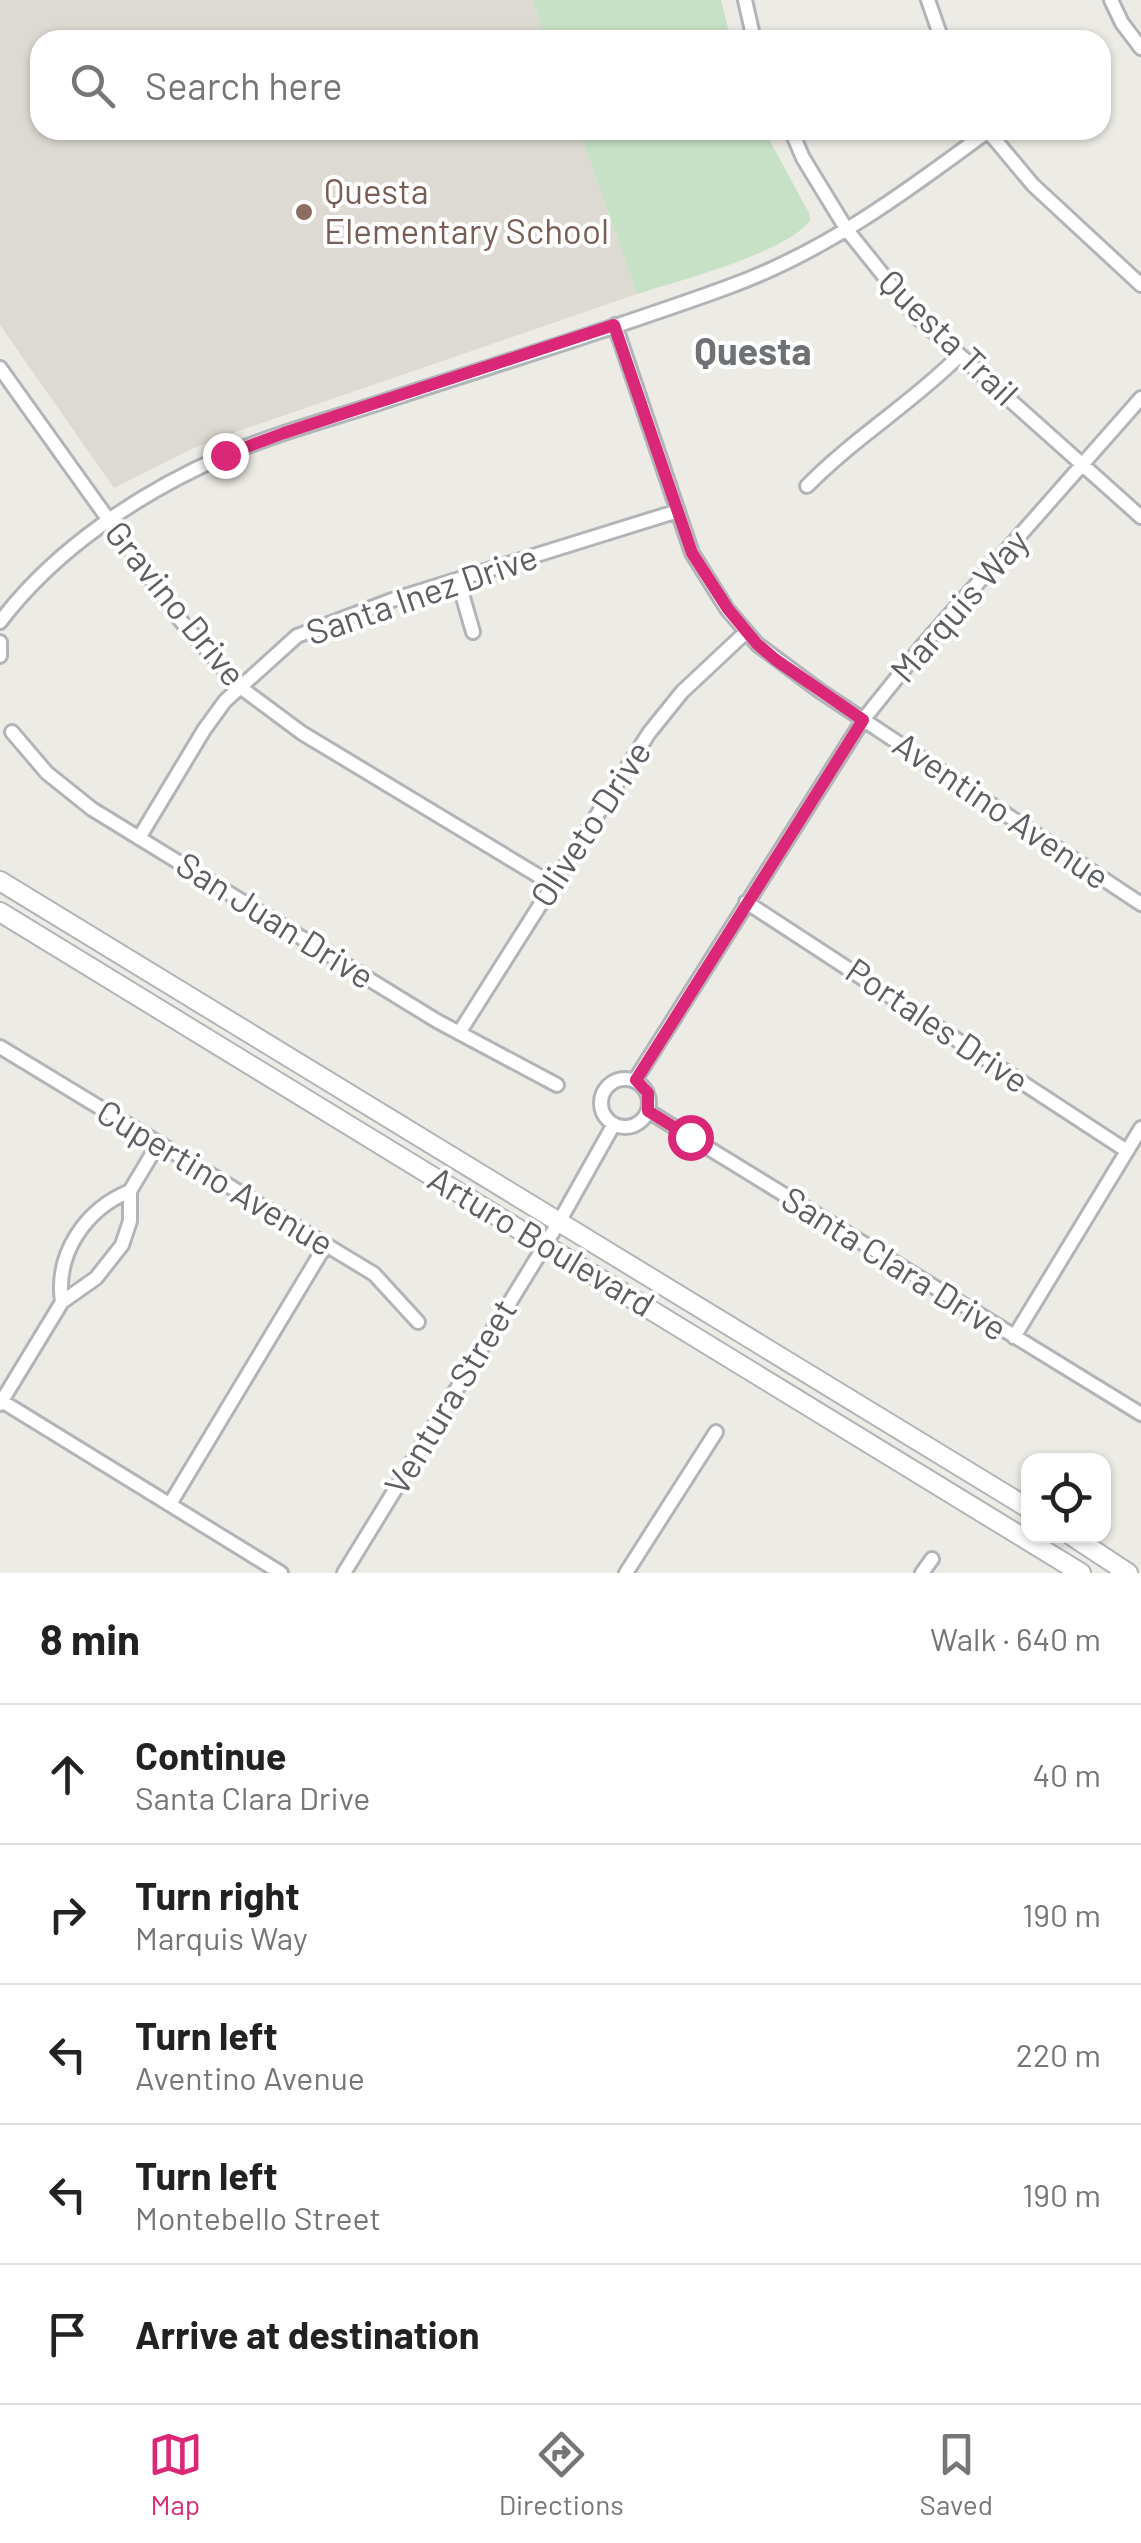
<!DOCTYPE html>
<html lang="en">
<head>
<meta charset="utf-8">
<style>
  body { margin:0; font-family:Barlow,sans-serif; background:#f2f2f2; color:#222 }
  .controls { position:absolute; right:30px; bottom:30px; display:grid; overflow:hidden; border-radius:20px; box-shadow:0 2px 8px #0004 }
  .controls button { width:90px; height:90px; display:grid; place-items:center; padding:0; border:0; border-bottom:2px solid #e0e0e0; background:#fff; color:#222; font:50px sans-serif }
  .stop { position:absolute; width:30px; height:30px; margin:-22px; border:8px solid #db2777; border-radius:50%; background:#fff }
  .stop.end { background:#db2777; border-color:#fff; box-shadow:0 2px 10px #0008 }
  .list { margin:0; padding:0; list-style:none }
  h2 { display:flex; justify-content:space-between; align-items:center; height:130px; margin:0; padding:0 40px; font-size:42px }
  h2 small { font-size:32px; font-weight:400; color:#767676 }
  .list li { display:grid; grid-template-columns:65px 1fr auto; gap:30px; align-items:center; box-sizing:border-box; height:140px; padding:0 40px; border-top:2px solid #e0e0e0 }
  .list b { display:block; font-size:38px; white-space:nowrap }
  .list p { margin:0; font-size:32px; white-space:nowrap; color:#767676 }
  .list em { font-size:32px; font-style:normal; color:#767676 }
  .icon { flex:none; width:55px; height:55px; fill:none; stroke:currentColor; stroke-width:2; stroke-linecap:round; stroke-linejoin:round }
  .map { position:relative; flex:none; width:1141px; height:1573px; overflow:hidden }
  .search { position:absolute; background:#fff; box-shadow:0 2px 8px #0004; left:30px; right:30px; top:30px; height:110px; display:flex; align-items:center; gap:25px; box-sizing:border-box; padding:0 35px; border-radius:30px; color:#767676; font-size:38px }
  .sheet { height:830px; background:#fff }
  nav { display:flex; justify-content:space-around; align-items:center; box-sizing:border-box; height:140px; border-top:2px solid #e0e0e0; background:#fff; font-size:28px; color:#767676 }
  nav a { display:grid; justify-items:center; gap:5px }
  nav .on { color:#db2777 }
  .map>svg:first-child { display:block }
</style>
</head>
<body>
<div class="map">
<svg width="1141" height="1573" viewBox="0 0 1141 1573">
  <rect width="100%" height="100%" fill="#edebe5"/>
  <path fill="#dddad3" d="M0,0H532L547,40H40V130H579L637,294L236,432L192,449L114,488L0,325Z"/>
  <path fill="#c6e1c5" d="M532,0H721L731,40H547Z
    M579,130H764L809,213L810,221C785,253 678,281 637,294Z"/>
  <g fill="none" stroke-linecap="round" stroke-linejoin="round">
    <g stroke="#b2b5b8" stroke-width="18">
      <path id="minor" d="M745,0L754,40
        M928,0L942,40
        M1111,0L1122,23L1141,48
        M791,130L803,158L847,230L916,316L1141,517
        M987,130L1033,185L1141,285
        M615,325L692,553L727,609L757,644L820,691L1141,904
        M0,368L181,621L240,687L302,733L552,884
        M807,486C854,438 912,403 959,356
        M458,580L473,632
        M0,622C55,549 141,492 224,456C280,431 339,417 397,397C507,361 619,327 728,287C825,252 906,192 988,131
        M0,642V656
        M12,732L47,773L92,809L437,1021L557,1085
        M139,838L204,730L225,701L297,636L392,600L678,511
        M746,902L1127,1151
        M459,1033L649,733L682,692L746,632
        M0,1047L374,1274L418,1322
        M601 1103a24 24 0 1 1 48 0a24 24 0 1 1-48 0Z
        M635,1080L863,720L924,644L1141,398
        M648,1111L1141,1414
        M130,1191L158,1144
        M1014,1337L1141,1128
        M0,1400L281,1573
        M0,1404L62,1302L96,1278L122,1245L130,1221V1191C86,1209 55,1253 62,1302
        M170,1504L325,1246
        M344,1573L559,1222L614,1124
        M626,1573L716,1432
        M922,1573L932,1559"/>
    </g>
    <g stroke="#b2b5b8" stroke-width="22">
      <path id="tertiary" d="M0,881L1028,1508
        M0,912L1081,1573
        M1072,1536L1128,1573"/>
    </g>
    <use href="#minor" stroke="#fff" stroke-width="12"/>
    <use href="#tertiary" stroke="#fff" stroke-width="18"/>
  </g>
  <g fill="none" stroke-linecap="round" stroke-linejoin="round">
    <path stroke="#db2777" stroke-width="12" d="M225,455L284,433L614,325L692,553L728,609L757,644L776,660L863,720L636,1080L648,1093V1111L690,1137"/>
  </g>
  <circle fill="#8d6e63" stroke="#fff" stroke-width="4" cx="304" cy="212" r="10"/>
  <g text-anchor="middle" stroke-width="8" stroke-linejoin="round" paint-order="stroke">
    <g font-size="35" fill="#785e54" stroke="#fff" text-anchor="start">
      <text x="324" y="204">Questa<tspan x="324" dy="40">Elementary School</tspan></text>
    </g>
    <g font-size="35" fill="#5d6063" stroke="#fff">
      <text transform="translate(948 338) rotate(44)" y="12">Questa Trail</text>
      <text transform="translate(422 595) rotate(-19)" y="12">Santa Inez Drive</text>
      <text transform="translate(175 604) rotate(51)" y="12">Gravino Drive</text>
      <text transform="translate(960 606) rotate(-49)" y="12">Marquis Way</text>
      <text transform="translate(1001 811) rotate(34)" y="12">Aventino Avenue</text>
      <text transform="translate(591 824) rotate(-57)" y="12">Oliveto Drive</text>
      <text transform="translate(275 921) rotate(32)" y="12">San Juan Drive</text>
      <text transform="translate(937 1026) rotate(34)" y="12">Portales Drive</text>
      <text transform="translate(215 1178) rotate(31)" y="12">Cupertino Avenue</text>
      <text transform="translate(541 1242) rotate(31)" y="12">Arturo Boulevard</text>
      <text transform="translate(894 1264) rotate(32)" y="12">Santa Clara Drive</text>
      <text transform="translate(451 1397) rotate(-59)" y="12">Ventura Street</text>
    </g>
    <g font-size="38" font-weight="bold" fill="#6e7275" stroke="#fff">
      <text x="753" y="365">Questa</text>
    </g>
  </g>
</svg>
<div class="controls">
<button><svg class="icon" aria-label="locate" viewBox="0 0 24 24"><circle cx="12" cy="12" r="6"/><path d="M12 2v4M12 18v4M2 12h4M18 12h4"/></svg></button>
</div>
<div class="stop" style="left:690px;top:1137px"></div>
<div class="stop end" style="left:225px;top:455px"></div>
<div class="search"><svg class="icon" aria-label="search" viewBox="0 0 24 24"><circle cx="10" cy="10" r="6"/><path d="M15 15l6 6"/></svg>Search here</div>
</div>
<section class="sheet">
<h2>8 min<small>Walk · 640 m</small></h2>
<ul class="list">
<li><svg class="icon" aria-label="ahead" viewBox="0 0 24 24"><path d="M12 20V5M6 11l6-6 6 6"/></svg><div><b>Continue</b><p>Santa Clara Drive</p></div><em>40 m</em></li>
<li><svg class="icon" aria-label="right" viewBox="0 0 24 24"><path d="M7 20v-9h11M14 6l5 5-5 5"/></svg><div><b>Turn right</b><p>Marquis Way</p></div><em>190 m</em></li>
<li><svg class="icon" aria-label="left" viewBox="0 0 24 24"><path d="M17 20v-9H6M10 6l-5 5 5 5"/></svg><div><b>Turn left</b><p>Aventino Avenue</p></div><em>220 m</em></li>
<li><svg class="icon" aria-label="left" viewBox="0 0 24 24"><path d="M17 20v-9H6M10 6l-5 5 5 5"/></svg><div><b>Turn left</b><p>Montebello Street</p></div><em>190 m</em></li>
<li><svg class="icon" aria-label="arrive" viewBox="0 0 24 24"><path d="M6 21V4h12l-3 4 3 4H6"/></svg><div><b>Arrive at destination</b></div></li>
</ul>
</section>
<nav>
<a class="on"><svg class="icon" aria-label="map" viewBox="0 0 24 24"><path d="M3 6l6-2 6 2 6-2v14l-6 2-6-2-6 2zM9 4v14M15 6v14"/></svg>Map</a>
<a><svg class="icon" aria-label="directions" viewBox="0 0 24 24"><path d="M12 3l9 9-9 9-9-9zM9 14v-3h6M13 9l2 2-2 2"/></svg>Directions</a>
<a><svg class="icon" aria-label="saved" viewBox="0 0 24 24"><path d="M7 4h10v16l-5-4-5 4z"/></svg>Saved</a>
</nav>
</body>
</html>
